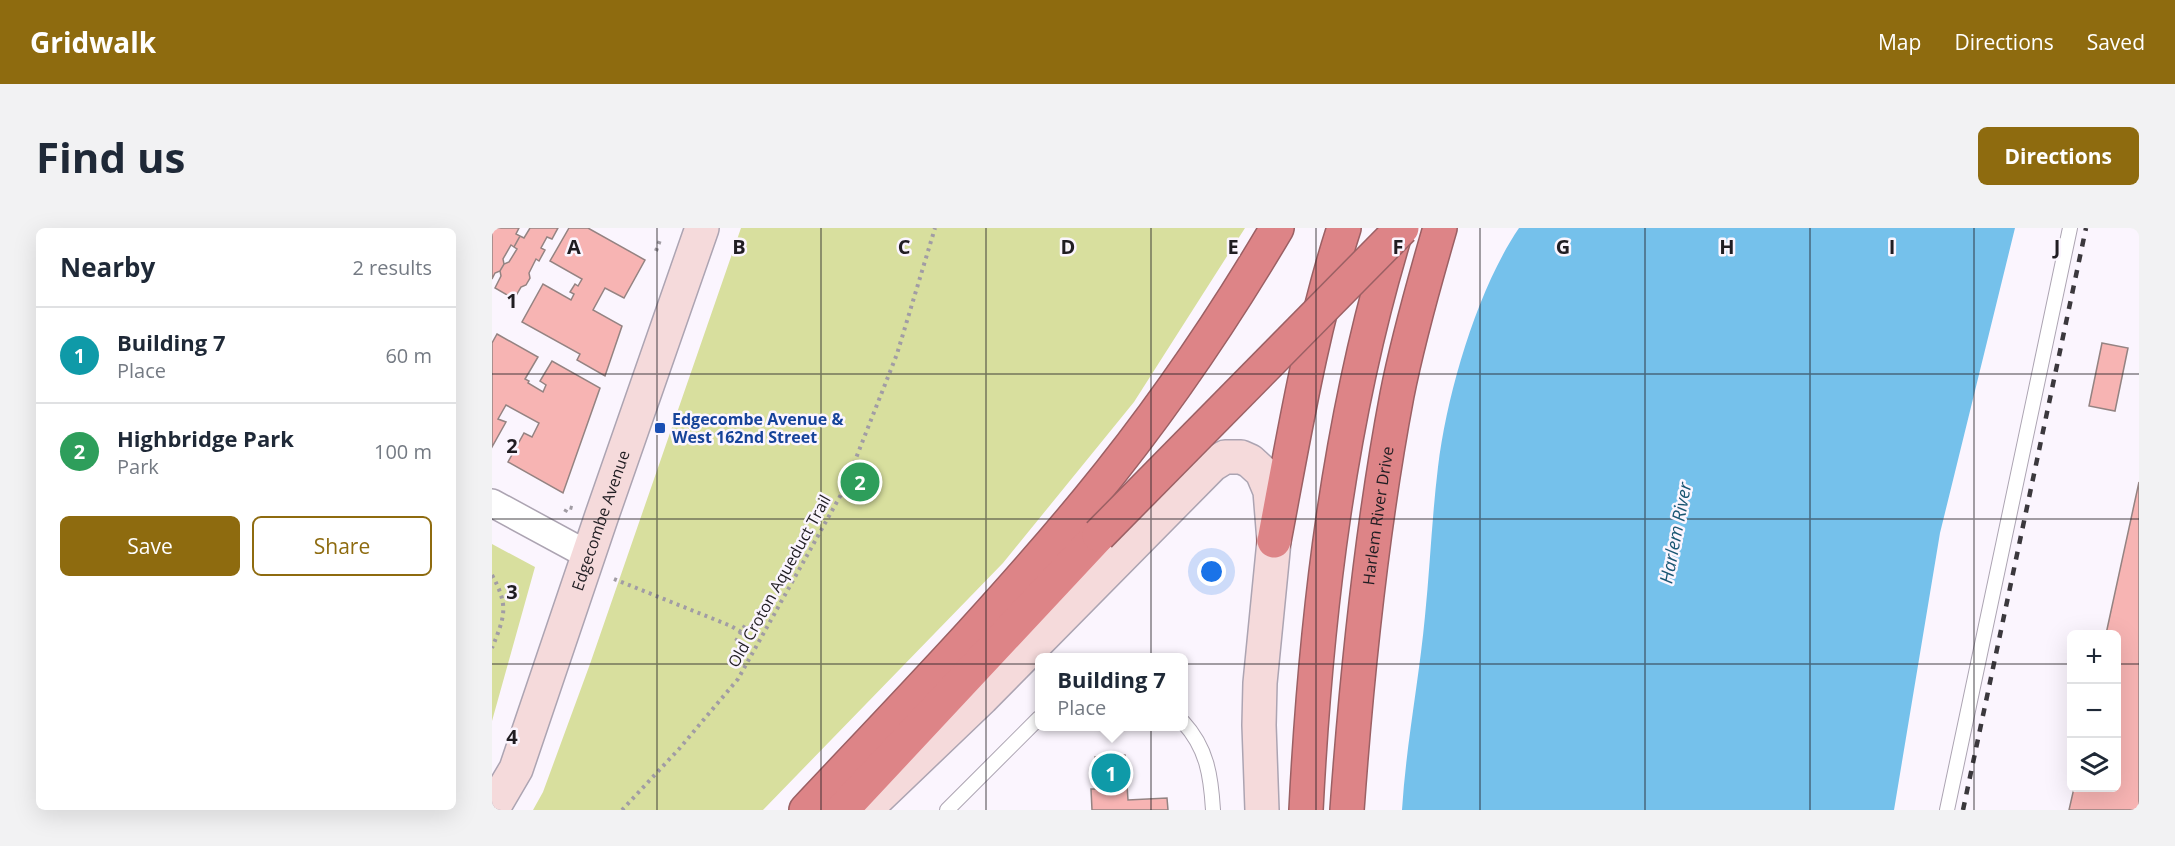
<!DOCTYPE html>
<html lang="en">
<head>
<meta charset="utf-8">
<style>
  body { margin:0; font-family:"Open Sans",sans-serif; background:#f2f2f3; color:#1f2937 }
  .controls { position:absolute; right:18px; bottom:18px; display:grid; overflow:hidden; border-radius:9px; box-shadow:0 6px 24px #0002 }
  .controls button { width:54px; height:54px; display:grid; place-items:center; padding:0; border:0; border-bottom:2px solid #e0e1e3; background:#fff; color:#1f2937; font:30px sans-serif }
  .you { position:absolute; left:720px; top:344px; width:21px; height:21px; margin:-15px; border:4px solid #fff; border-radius:50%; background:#1a73e8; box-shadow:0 0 0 9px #1a73e833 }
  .badge { display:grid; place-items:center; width:39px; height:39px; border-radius:50%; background:#8e6b0f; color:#fff; font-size:20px; font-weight:700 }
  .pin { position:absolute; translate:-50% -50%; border:3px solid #fff; box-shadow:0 2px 6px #0006 }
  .popup { position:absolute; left:543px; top:425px; width:153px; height:78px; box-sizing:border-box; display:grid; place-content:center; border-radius:9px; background:#fff; filter:drop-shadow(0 2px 4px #0005); font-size:20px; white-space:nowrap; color:#747a83 }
  .popup b { font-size:22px; color:#1f2937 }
  .popup::after { content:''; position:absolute; left:50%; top:100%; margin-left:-12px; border:12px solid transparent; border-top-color:#fff }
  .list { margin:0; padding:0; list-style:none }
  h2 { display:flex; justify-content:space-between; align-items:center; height:78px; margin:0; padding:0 24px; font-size:26px }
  h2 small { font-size:20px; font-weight:400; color:#747a83 }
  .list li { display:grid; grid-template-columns:39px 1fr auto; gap:18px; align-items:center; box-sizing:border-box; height:96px; padding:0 24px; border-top:2px solid #e0e1e3 }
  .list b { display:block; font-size:22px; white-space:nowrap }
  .list p { margin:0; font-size:20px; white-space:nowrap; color:#747a83 }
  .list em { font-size:20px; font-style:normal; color:#747a83 }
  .actions { display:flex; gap:12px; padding:18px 24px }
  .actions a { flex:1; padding:14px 0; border:2px solid #8e6b0f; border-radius:9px; text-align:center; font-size:21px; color:#8e6b0f }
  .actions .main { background:#8e6b0f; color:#fff }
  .icon { flex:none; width:33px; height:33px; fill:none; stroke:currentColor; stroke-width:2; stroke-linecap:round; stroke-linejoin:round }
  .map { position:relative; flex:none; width:1647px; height:582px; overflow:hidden; border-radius:9px }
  header { display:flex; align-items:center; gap:36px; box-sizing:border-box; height:84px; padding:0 30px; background:#8e6b0f; color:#fff }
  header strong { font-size:28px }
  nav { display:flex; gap:33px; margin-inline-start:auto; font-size:21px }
  .intro { display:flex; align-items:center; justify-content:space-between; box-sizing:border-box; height:144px; padding:0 36px }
  h1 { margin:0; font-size:42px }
  .button { padding:15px 27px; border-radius:9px; background:#8e6b0f; color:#fff; font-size:21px; font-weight:700 }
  main { display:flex; gap:36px; padding:0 36px }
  aside { flex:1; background:#fff; border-radius:9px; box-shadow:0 6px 24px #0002 }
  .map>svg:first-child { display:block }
</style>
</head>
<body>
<header>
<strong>Gridwalk</strong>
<nav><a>Map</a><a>Directions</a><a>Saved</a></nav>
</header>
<div class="intro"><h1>Find us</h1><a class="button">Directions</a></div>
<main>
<aside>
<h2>Nearby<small>2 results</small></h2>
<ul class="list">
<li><span class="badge" style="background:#0f9aa8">1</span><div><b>Building 7</b><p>Place</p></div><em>60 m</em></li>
<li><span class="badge" style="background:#2e9e5b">2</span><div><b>Highbridge Park</b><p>Park</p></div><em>100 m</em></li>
</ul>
<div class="actions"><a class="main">Save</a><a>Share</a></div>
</aside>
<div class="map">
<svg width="1647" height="582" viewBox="0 0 1647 582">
  <rect width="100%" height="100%" fill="#fbf5fe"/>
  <path fill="#d8df9e" d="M249,0H753L642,174L511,335L271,582H41L51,564L98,436Z
    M0,316L43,339L0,493Z"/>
  <path fill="#75c1eb" d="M1027,0H1523L1448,305L1402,582H910C914,517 927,453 933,388C938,339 940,288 946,239C955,165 985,62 1027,0Z"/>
  <path fill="#f7b4b3" stroke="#948382" stroke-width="1.5" d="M0,0H27L24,6L28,8L22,19L19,17L11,31L12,36L8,43L3,45L0,51Z
    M38,0H66L60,11L55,9L49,20L53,22L47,33L44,31L37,45L38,50L34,57L29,59L22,71L3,60L9,48L8,43L12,36L17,34L25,21L22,19L28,8L32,10Z
    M77,0H96L153,32L132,70L113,60L101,82L130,98L113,148L85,132L88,126L30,94L51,56L79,72L82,66L78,64L83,56L86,58L90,51L58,33Z
    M5,106L46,129L33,151L37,153L36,155L51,164L54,157L48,153L60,133L108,160L71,265L16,234L32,205L40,209L47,195L14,177L6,191L14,194L0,219V115Z
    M1610,115L1636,120L1623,183L1597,178Z
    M1647,254V582H1577L1582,560H1624V406H1614Z
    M633,527L636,572L675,570L676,582H600L599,561H605L603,529Z"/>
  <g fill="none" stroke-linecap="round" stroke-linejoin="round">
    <g stroke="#aca4b2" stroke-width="16">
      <path id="lane" d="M691,494C715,520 719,548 721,582
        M455,582L547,490
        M1455,582L1578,0"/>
    </g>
    <g stroke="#aca4b2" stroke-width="30">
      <path id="street" d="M0,275L96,327"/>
    </g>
    <g stroke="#aca4b2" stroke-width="36">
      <g id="secondary">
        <path id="s1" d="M0,582L24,541L109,290L210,0"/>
        <path d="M373,582L490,470L720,237L733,229H749L758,233L770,244L778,263L782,313L768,455L767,497L770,582"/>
      </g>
    </g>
    <g stroke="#9b6064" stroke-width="36">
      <g id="highway">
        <path d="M782,313C802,208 819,102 852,0"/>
        <path d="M314,582C410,480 507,380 596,272C666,187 729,95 785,0"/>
        <path d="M350,582L607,307"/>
        <path d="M814,582C824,386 847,188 905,0"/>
        <path id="s2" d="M855,582C865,443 879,304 905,167C916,111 932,55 948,0"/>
      </g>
    </g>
    <path stroke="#a19ca4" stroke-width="4" stroke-dasharray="3 4.5" stroke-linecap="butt" d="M164,23L168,12
      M73,284L76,279L84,281
      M0,347C17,378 13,388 0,420
      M122,351L239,398L249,404
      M244,413L255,394
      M130,582L187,521L246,451L351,263L405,126L443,0"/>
    <use href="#lane" stroke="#fff" stroke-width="14"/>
    <use href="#street" stroke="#fff" stroke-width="27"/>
    <use href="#secondary" stroke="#f5dadb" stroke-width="33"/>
    <use href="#highway" stroke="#dd8487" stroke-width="33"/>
    <path stroke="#3b383d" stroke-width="4.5" stroke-dasharray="8 8" stroke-linecap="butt" d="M1471,582L1594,0"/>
    <g stroke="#9b6064" stroke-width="36" stroke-linecap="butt">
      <path id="highway-bridge" d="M607,307L910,0"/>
    </g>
    <use href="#highway-bridge" stroke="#dd8487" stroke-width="33"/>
  </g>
  <path fill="none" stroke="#201d22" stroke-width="1.5" stroke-opacity="0.55" d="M165,0V582M329,0V582M494,0V582M659,0V582M824,0V582M988,0V582M1153,0V582M1318,0V582M1482,0V582M0,146H1647M0,291H1647M0,436H1580M1624,436H1647"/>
  <rect fill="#1a4fb4" stroke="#fbf5fe" stroke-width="2" x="162" y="194" width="12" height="12" rx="3"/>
  <g text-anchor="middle" stroke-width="5" stroke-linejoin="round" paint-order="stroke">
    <g font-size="16" font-weight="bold" fill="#164399" stroke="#fbf5fe" text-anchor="start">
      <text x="180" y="197">Edgecombe Avenue &amp;<tspan x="180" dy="18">West 162nd Street</tspan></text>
    </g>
    <g font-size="16" fill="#201d22" stroke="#fbf5fe">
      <text dy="6" stroke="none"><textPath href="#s2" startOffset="296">Harlem River Drive</textPath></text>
      <text dy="6" stroke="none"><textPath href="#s1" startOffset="310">Edgecombe Avenue</textPath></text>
      <text transform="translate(287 353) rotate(-61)" y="6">Old Croton Aqueduct Trail</text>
    </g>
    <g font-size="18" font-style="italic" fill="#1a5673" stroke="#fbf5fe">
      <text transform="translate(1184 305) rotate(-79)" y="6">Harlem River</text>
    </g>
  </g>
  <g font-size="20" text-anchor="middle" font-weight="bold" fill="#201d22" stroke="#fbf5fe" stroke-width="5" stroke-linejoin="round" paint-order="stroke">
    <text x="82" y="26">A</text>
    <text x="247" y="26">B</text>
    <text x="412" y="26">C</text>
    <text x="576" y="26">D</text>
    <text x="741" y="26">E</text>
    <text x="906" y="26">F</text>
    <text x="1071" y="26">G</text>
    <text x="1235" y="26">H</text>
    <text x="1400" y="26">I</text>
    <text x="1565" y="26">J</text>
    <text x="20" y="80">1</text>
    <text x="20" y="225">2</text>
    <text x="20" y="371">3</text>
    <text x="20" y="516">4</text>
  </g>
</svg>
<div class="controls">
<button>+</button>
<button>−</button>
<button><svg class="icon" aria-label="layers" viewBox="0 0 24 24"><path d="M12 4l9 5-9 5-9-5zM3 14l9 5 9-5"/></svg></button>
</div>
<div class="you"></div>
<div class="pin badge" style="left:619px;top:545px;background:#0f9aa8">1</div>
<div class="popup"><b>Building 7</b>Place</div>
<div class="pin badge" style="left:368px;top:254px;background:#2e9e5b">2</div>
</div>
</main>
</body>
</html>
